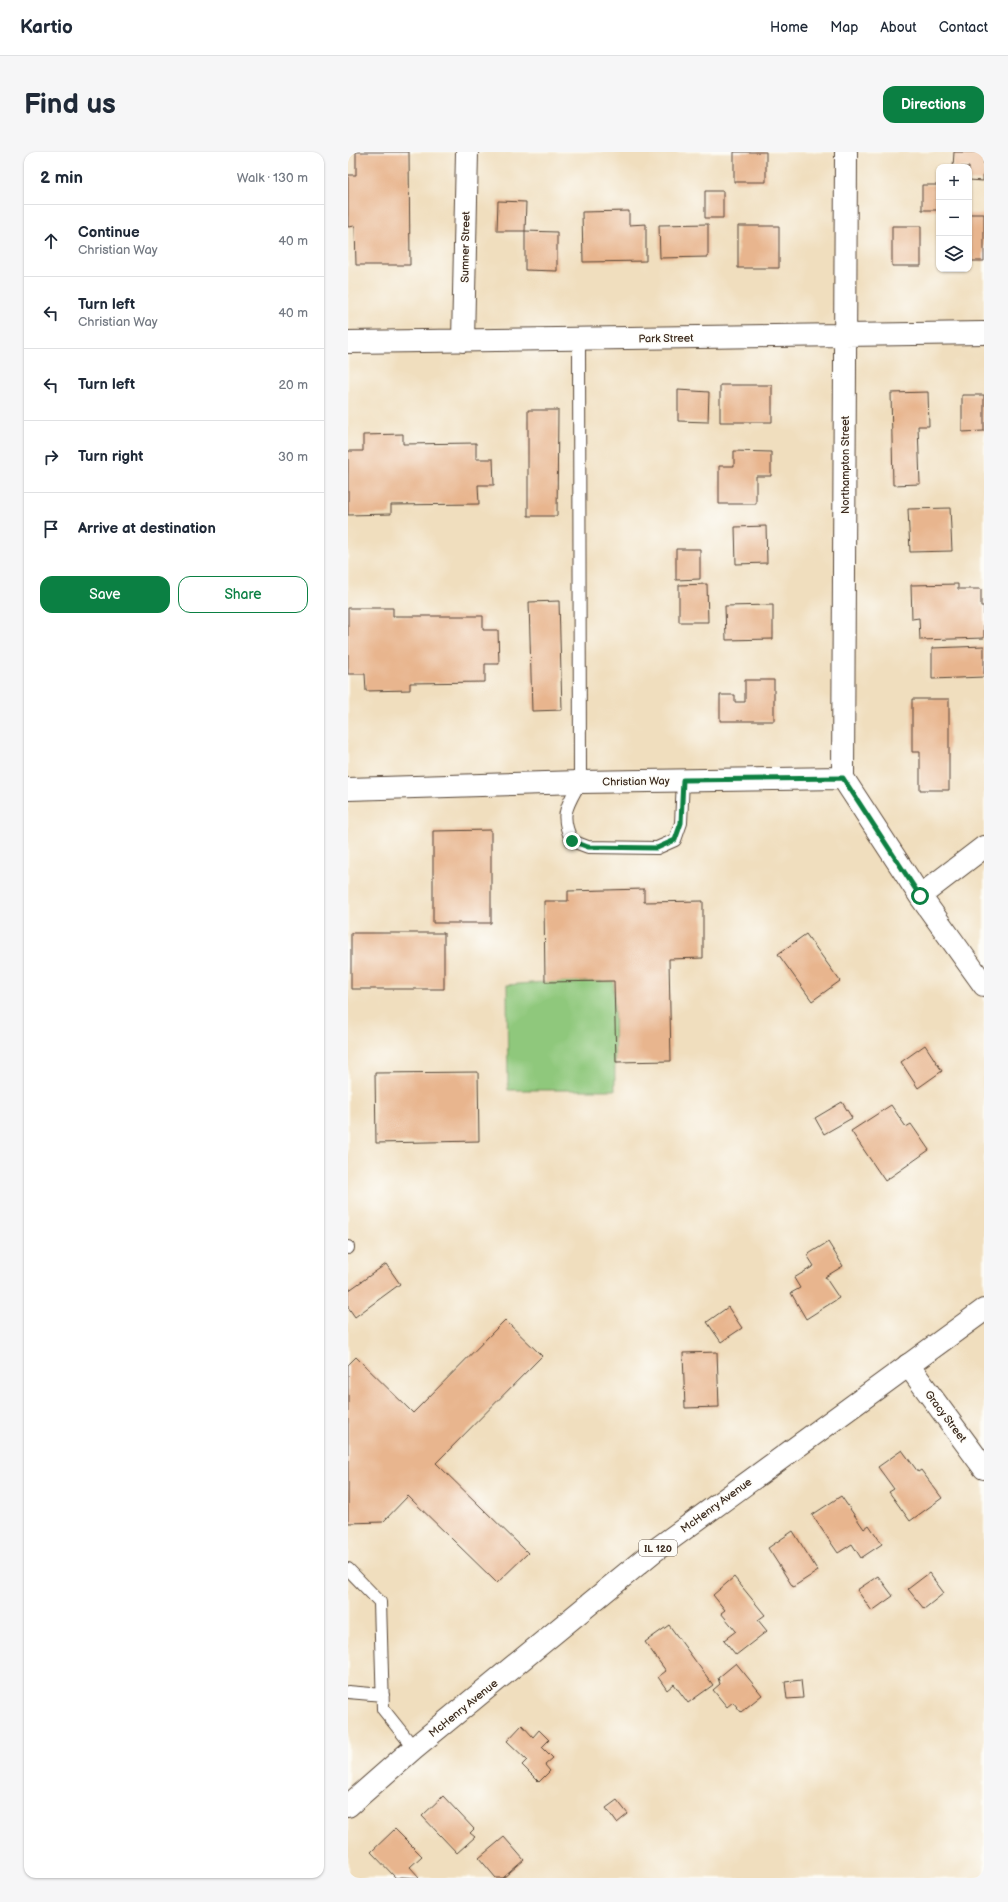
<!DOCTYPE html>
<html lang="en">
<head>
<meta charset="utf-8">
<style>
  body { margin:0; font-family:"Balsamiq Sans",sans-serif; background:#f6f6f7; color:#1f2937 }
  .controls { position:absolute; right:12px; top:12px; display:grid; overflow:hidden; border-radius:8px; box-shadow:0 1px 3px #0004 }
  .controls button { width:36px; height:36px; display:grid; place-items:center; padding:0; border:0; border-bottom:1px solid #e0e1e3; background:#fff; color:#1f2937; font:20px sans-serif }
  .stop { position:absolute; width:12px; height:12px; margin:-9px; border:3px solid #0b8043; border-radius:50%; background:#fff }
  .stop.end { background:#0b8043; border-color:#fff; box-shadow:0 1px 4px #0008 }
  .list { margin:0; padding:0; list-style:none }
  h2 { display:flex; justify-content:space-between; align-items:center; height:52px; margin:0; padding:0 16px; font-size:17px }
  h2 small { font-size:13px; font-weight:400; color:#747a83 }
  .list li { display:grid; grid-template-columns:26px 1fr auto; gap:12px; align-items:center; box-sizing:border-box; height:72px; padding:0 16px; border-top:1px solid #e0e1e3 }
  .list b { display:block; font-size:15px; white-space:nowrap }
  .list p { margin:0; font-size:13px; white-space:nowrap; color:#747a83 }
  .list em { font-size:13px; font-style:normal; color:#747a83 }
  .actions { display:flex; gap:8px; padding:12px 16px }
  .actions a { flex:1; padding:9px 0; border:1px solid #0b8043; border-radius:12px; text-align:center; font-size:14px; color:#0b8043 }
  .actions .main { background:#0b8043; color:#fff }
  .icon { flex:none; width:22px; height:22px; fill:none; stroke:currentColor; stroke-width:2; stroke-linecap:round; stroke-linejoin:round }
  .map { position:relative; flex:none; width:636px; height:1726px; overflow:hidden; border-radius:12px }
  header { display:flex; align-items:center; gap:24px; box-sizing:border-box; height:56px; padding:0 20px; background:#fff; border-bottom:1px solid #e0e1e3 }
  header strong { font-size:19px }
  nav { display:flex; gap:22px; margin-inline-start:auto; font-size:14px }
  .intro { display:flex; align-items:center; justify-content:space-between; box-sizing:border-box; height:96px; padding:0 24px }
  h1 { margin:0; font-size:28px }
  .button { padding:10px 18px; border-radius:12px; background:#0b8043; color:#fff; font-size:14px; font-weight:700 }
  main { display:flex; gap:24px; padding:0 24px }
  aside { flex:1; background:#fff; border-radius:12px; box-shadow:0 1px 3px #0004 }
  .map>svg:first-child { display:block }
</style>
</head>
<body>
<header>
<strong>Kartio</strong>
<nav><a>Home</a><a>Map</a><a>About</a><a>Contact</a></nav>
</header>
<div class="intro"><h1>Find us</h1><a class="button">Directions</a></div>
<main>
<aside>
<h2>2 min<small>Walk · 130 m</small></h2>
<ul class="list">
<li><svg class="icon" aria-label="ahead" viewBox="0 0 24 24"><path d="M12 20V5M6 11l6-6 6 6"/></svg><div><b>Continue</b><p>Christian Way</p></div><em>40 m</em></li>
<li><svg class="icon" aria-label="left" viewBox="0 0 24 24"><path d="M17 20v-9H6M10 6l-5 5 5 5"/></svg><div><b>Turn left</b><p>Christian Way</p></div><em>40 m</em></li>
<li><svg class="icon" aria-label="left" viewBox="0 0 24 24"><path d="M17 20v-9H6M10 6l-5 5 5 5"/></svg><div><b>Turn left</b></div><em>20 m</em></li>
<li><svg class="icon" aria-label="right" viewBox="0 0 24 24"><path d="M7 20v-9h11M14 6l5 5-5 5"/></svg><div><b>Turn right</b></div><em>30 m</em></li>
<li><svg class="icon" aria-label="arrive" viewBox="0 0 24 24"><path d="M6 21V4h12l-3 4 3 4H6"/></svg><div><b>Arrive at destination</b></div></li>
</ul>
<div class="actions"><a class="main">Save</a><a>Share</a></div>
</aside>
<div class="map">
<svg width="636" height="1726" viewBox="0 0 636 1726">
  <rect width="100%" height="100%" fill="#fdfcf7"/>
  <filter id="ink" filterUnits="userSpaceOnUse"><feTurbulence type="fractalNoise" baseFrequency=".025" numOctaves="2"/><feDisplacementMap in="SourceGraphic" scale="8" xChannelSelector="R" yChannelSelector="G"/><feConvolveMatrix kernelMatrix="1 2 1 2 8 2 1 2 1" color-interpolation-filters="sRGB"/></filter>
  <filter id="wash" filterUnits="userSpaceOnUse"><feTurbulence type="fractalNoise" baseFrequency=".012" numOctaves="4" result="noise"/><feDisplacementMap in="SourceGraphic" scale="16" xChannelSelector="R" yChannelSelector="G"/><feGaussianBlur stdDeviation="0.9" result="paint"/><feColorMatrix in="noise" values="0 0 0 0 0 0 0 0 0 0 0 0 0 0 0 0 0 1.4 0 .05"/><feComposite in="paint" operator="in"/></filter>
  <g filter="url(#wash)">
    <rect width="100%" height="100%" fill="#f0debe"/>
    <path fill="#8fc87c" stroke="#65794d" d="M266,829L267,938H160L159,833L197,830Z"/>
    <g id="blocks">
      <path fill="#e8b58e" d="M8,0H61L62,113H8L7,74L0,75V23H8Z
        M386,0H418V30H386Z
        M606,0H636L635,29L621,28V15H605Z
        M574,33H591V58H574Z
        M357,39H375V66H357Z
        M150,49L178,50L177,79H149Z
        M281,59V73L298,72V109L235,110L234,60Z
        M621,62H636V109H621Z
        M360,72V105L312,106L311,73Z
        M390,74H431V116H390Z
        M544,74H573V114H544Z
        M177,79L209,80V119L177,118Z
        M372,233H424V270H372Z
        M330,238L361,240L360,270L330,269Z
        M580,240L581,274H570L572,332L545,333L543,241Z
        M614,243H636V279L614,280Z
        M180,258H210L209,364H180Z
        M55,282V292L128,291V307H145L146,333H130L131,352L43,353V362L0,363V299H15V283Z
        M386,299L423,300V324H408V352H371V314H386Z
        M602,356L604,399L562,400L560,357Z
        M418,374L419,411L388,412L387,375Z
        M328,397H352V427L328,428Z
        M359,432L360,470H331V433Z
        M610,432V437H633V454H636V486L572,488L571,466L564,467L563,433Z
        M211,449L214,558L184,559L181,450Z
        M425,453V487L378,488L377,454Z
        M0,456H45V464H135V478H150L151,512H137V530L62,531V538L18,539L17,522H0Z
        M636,494V525L584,527V496Z
        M397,528H426V569H372V543H387V550H397Z
        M564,547H601V638H572V600H564Z
        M143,678V771H85V679Z
        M296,737V750L355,749V806L321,807L323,909L268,910L266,829L197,830L196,749H220V739Z
        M3,781H96V837H3Z
        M458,782L492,829L464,849L430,802Z
        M577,893L594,919L570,936L553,910Z
        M130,920L131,989L28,991L27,921Z
        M494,950L504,966L476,982L467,966Z
        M543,953L558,975L563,972L581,998L537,1029L503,979Z
        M480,1090L495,1114L477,1125L491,1146L458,1167L443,1141L452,1136L446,1126L466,1114L459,1103Z
        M38,1112L52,1132L7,1165L0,1155V1139Z
        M380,1155L394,1176L373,1190L359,1170Z
        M157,1168L194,1204L88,1311L180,1401L149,1431L60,1344L35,1370L0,1371V1213L8,1205L65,1261Z
        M369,1200L371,1255L337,1256L335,1201Z
        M554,1298L570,1320L573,1318L594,1346L562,1369L541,1340L546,1337L530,1315Z
        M493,1344L516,1377L521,1373L534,1392L513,1406L504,1392L490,1401L464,1363Z
        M445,1379L470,1419L445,1435L420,1396Z
        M581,1421L596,1441L576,1457L560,1437Z
        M530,1424L545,1444L524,1459L509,1438Z
        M386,1425L417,1463L410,1468L419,1479L388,1503L376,1488L388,1479L373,1461L377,1458L365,1443Z
        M321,1473L365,1533L340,1551L326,1532L319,1538L310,1525L318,1519L297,1490Z
        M388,1511L414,1543L393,1560L385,1550L379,1555L365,1538L372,1532L370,1526Z
        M453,1528L455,1546L439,1547L437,1530Z
        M174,1573L185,1585L191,1578L201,1588L194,1595L205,1606L197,1613L202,1619L191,1630L174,1613L179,1608L159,1589Z
        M95,1644L126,1677L122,1681L127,1685L109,1701L74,1664Z
        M269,1648L280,1662L269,1671L258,1656Z
        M47,1677L74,1704L62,1715L71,1725L70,1726L54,1725L48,1726L23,1700Z
        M156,1685L176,1708L155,1726H148L131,1706Z"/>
    </g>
  </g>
  <g filter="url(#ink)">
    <use href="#blocks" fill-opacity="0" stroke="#564536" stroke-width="1"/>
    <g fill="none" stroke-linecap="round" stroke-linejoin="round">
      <g stroke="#564536" stroke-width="14">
        <path id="service" d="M231,187L232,630C219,654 211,662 224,689L240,695L309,696L327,688L333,671L335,628
          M0,1095V1096
          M0,1417L32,1450L35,1557L66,1596
          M0,1540L35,1543"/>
      </g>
      <g stroke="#564536" stroke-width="24">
        <path id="minor" d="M115,189L119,0
          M0,190L636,181
          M495,626L498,0
          M0,637L232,630L495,626L572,744L636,833
          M572,744L636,695
          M560,1213L636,1316"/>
      </g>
      <g stroke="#564536" stroke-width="24">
        <path id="primary" d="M0,1654L66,1596L306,1399L636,1158"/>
      </g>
      <use href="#service" stroke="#fff" stroke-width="12"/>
      <use href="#minor" stroke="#fff" stroke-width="22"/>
      <use href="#primary" stroke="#fff" stroke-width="22"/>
    </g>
  </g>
  <g fill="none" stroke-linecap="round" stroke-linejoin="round" filter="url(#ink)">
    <path stroke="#0b8043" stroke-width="5" d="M224,689L240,695L309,696L327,688L333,671L335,628L495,626L572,744"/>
  </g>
  <g text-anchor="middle" stroke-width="3" stroke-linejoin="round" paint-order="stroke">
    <rect fill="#fdfcf7" stroke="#75695f" stroke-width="1" x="291" y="1388" width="38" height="16" rx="3"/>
    <g font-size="10" font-weight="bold" fill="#3b2a1e">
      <text x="310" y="1400">IL 120</text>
    </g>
    <g font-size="11" fill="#3b2a1e" stroke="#fdfcf7">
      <text transform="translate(117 95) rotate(-89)" y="4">Sumner Street</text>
      <text transform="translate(318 186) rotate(-1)" y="4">Park Street</text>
      <text transform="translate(497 313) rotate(-90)" y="4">Northampton Street</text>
      <text transform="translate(288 629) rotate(-1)" y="4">Christian Way</text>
      <text transform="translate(598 1264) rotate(53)" y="4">Gracy Street</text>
      <text transform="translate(368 1353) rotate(-36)" y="4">McHenry Avenue</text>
      <text transform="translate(115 1556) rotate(-39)" y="4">McHenry Avenue</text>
    </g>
  </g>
</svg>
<div class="controls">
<button>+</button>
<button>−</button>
<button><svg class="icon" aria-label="layers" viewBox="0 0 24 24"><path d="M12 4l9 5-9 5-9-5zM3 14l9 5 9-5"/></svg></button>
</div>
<div class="stop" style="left:572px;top:744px"></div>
<div class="stop end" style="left:224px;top:689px"></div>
</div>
</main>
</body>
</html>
